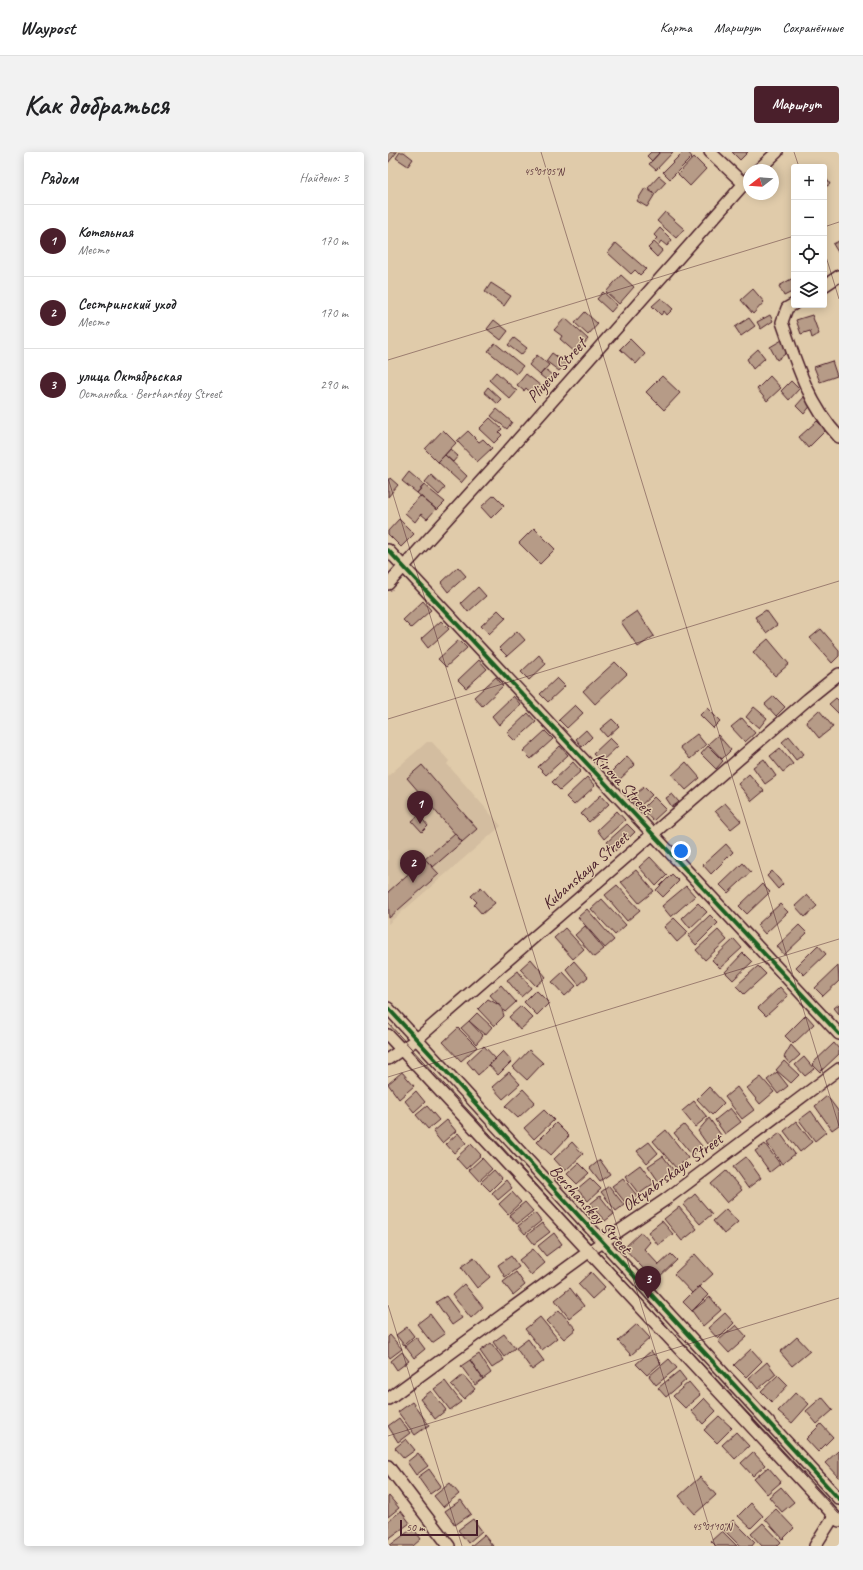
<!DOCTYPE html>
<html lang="ru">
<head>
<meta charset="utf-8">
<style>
  body { margin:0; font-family:Caveat,sans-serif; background:#f2f2f2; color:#202124 }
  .controls { position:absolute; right:12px; top:12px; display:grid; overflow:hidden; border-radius:4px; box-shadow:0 2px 10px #0003 }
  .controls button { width:36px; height:36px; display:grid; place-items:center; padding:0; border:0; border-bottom:1px solid #e0e0e0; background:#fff; color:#202124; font:20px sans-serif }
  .compass { position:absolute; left:355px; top:12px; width:36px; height:36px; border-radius:50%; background:#fff; box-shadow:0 2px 10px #0003; rotate:253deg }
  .scale { position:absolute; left:12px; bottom:10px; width:78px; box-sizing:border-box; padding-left:4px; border:2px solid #4a1f2b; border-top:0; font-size:11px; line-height:14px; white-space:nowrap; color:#4a1f2b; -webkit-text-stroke:3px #e0cbaa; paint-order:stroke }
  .you { position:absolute; left:293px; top:699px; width:14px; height:14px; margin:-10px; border:3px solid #fff; border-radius:50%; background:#1a73e8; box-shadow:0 0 0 6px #1a73e833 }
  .badge { display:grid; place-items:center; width:26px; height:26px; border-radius:50%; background:#4a1f2b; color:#fff; font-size:13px; font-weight:700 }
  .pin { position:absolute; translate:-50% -33px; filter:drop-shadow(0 1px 2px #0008) }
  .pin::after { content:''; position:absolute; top:21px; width:14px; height:12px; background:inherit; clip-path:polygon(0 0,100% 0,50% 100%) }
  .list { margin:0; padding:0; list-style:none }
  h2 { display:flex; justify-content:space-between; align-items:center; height:52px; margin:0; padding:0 16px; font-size:17px }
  h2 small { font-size:13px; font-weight:400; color:#757577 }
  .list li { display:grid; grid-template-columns:26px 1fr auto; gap:12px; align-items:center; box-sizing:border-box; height:72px; padding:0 16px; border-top:1px solid #e0e0e0 }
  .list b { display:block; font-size:15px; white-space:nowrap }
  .list p { margin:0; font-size:13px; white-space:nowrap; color:#757577 }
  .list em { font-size:13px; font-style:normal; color:#757577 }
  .icon { flex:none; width:22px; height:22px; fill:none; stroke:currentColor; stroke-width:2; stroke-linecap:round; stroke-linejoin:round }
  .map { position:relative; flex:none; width:451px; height:1394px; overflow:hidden; border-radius:4px }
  header { display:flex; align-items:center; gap:24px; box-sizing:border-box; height:56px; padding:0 20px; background:#fff; border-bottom:1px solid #e0e0e0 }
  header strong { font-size:19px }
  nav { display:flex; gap:22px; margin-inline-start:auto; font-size:14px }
  .intro { display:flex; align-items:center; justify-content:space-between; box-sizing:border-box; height:96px; padding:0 24px }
  h1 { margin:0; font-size:28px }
  .button { padding:10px 18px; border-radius:4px; background:#4a1f2b; color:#fff; font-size:14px; font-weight:700 }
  main { display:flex; gap:24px; padding:0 24px }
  aside { flex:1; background:#fff; border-radius:4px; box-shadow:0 2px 10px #0003 }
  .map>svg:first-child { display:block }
</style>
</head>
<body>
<header>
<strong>Waypost</strong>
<nav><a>Карта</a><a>Маршрут</a><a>Сохранённые</a></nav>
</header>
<div class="intro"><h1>Как добраться</h1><a class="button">Маршрут</a></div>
<main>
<aside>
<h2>Рядом<small>Найдено: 3</small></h2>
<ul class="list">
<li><span class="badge">1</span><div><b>Котельная</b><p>Место</p></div><em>170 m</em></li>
<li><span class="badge">2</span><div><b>Сестринский уход</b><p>Место</p></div><em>170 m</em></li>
<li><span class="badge">3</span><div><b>улица Октябрьская</b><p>Остановка · Bershanskoy Street</p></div><em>290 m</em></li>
</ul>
</aside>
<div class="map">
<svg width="451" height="1394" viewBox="0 0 451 1394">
  <rect width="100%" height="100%" fill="#e0cbaa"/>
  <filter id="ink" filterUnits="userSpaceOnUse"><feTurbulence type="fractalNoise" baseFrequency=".025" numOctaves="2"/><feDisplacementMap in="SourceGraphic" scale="8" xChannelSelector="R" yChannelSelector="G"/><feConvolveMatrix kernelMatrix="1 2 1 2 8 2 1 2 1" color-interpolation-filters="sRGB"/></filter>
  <g filter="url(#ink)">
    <path fill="#d3bda0" d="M39,590H44L61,609L59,612L113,674L0,772V624Z"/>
    <path fill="#b69b87" stroke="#4a1f2b" d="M0,0H9L0,11Z
      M12,0H16L25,7L20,14L8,6Z
      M263,0H272L264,9L259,4Z
      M272,0H285L268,18L261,12Z
      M295,0H300L304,5L282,27L275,20Z
      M344,0H360L352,8Z
      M306,5L318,17L302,34L290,22Z
      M436,23L442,32L436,36Z
      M271,24L278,30L267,42L260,36Z
      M257,36L267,42L259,55L249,49Z
      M277,60L296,77L288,86L269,69Z
      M272,76L284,88L279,94L273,89L271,92L267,88L269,86L266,83Z
      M451,89V102L445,92Z
      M266,90L275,98L269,105L260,96Z
      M228,91L258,117L252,123L247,118L243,122L220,101Z
      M233,123L246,135L231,152L218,140Z
      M405,126L406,142L404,140L396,144L391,134Z
      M103,131L123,144L116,154L97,140Z
      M365,137L376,150L365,162L353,148Z
      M215,140L229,153L223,160L209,147Z
      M273,146L285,157L279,163L276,159L273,163L264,154Z
      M197,160L210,172L200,183L187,171Z
      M382,163L385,169L373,177L369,170Z
      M424,163L431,182L424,186L422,179L413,182L408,168Z
      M177,166L200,187L188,201L172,187L174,184L166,178Z
      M361,166L367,174L353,184L347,175Z
      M106,168L120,179L113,188L99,177Z
      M126,186L139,196L133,203L120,193Z
      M242,187L257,202L248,212L232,197Z
      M394,188L400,200L389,208L382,195Z
      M107,191L135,214L128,222L100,199Z
      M370,197L377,206L365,217L359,207Z
      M164,201L178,211L171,219L158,209Z
      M149,203L161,213L152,223L141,213Z
      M444,209L449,224L432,230L426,215Z
      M157,217L166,225L161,230L152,223Z
      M108,220L129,239L122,247L101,228Z
      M138,222L153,234L145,243L138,236L136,239L129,233Z
      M274,224L292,241L276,258L258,240Z
      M382,224L393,236L379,249L369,237Z
      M403,229L411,237L401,248L393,239Z
      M100,235L114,248L110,252L96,240Z
      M417,244L424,252L416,262L408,254Z
      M109,257L124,270L119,277L103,264Z
      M102,266L114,277L111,280L114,283L106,291L91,277Z
      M429,269L438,278L420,296L411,285Z
      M55,278L68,291L50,310L37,297Z
      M80,279L91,290L95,287L104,296L89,310L69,289Z
      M62,297L70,304L65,310L57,303Z
      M57,303L79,324L73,331L50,310Z
      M21,320L36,333L29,341L14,329Z
      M43,323L57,336L51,343L37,330Z
      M2,326L10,333L0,345V329Z
      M36,333L57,350L49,358L29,341Z
      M106,343L116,353L103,366L93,355Z
      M32,344L48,357L39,367L33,362L27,370L17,361Z
      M11,367L26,382L13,395L0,382V379Z
      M146,376L167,397L152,412L131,391Z
      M70,415L78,424L60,440L53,431Z
      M90,435L98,444L80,460L73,451Z
      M35,449L43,458L23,476L15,468Z
      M110,458L118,466L101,482L93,474Z
      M378,458L389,473L378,481L367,465Z
      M249,459L266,484L250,495L233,470Z
      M53,469L61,477L40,496L33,487Z
      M433,477L451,498V504L444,511L422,486Z
      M129,479L137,488L119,504L111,496Z
      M380,487L401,512L387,524L365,500Z
      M71,488L79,496L58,515L50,507Z
      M151,503L158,512L141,528L133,520Z
      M91,508L99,517L78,536L70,528Z
      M227,510L239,522L207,552L195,539Z
      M108,525L115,534L94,554L86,545Z
      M169,526L177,534L160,550L152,542Z
      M125,544L133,553L111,573L104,564Z
      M386,544L397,555L388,564L377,552Z
      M448,546L451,549V562L441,552Z
      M187,553L195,561L179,576L171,568Z
      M366,555L379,566L371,576L358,565Z
      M319,556L332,569L325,576L312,563Z
      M431,558L445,575L431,586L418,570Z
      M140,561L148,570L127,589L119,581Z
      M354,566L367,581L357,590L343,575Z
      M224,567L231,574L219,585L212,577Z
      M198,578L204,585L194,595L188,587Z
      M157,579L165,587L143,607L135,599Z
      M309,582L318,593L302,607L292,595Z
      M330,583L343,598L334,607L320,592Z
      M401,584L416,602L408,608L394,590Z
      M222,586L230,594L213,610L205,602Z
      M172,594L180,603L158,623L150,615Z
      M320,594L335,609L328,617L313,602Z
      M392,596L405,612L395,620L382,604Z
      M239,604L247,613L230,629L222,621Z
      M376,607L388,624L377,632L365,615Z
      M185,610L193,619L172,638L164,630Z
      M298,610L312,626L298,638L284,623Z
      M34,613L89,677L74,690L19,626Z
      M361,622L376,639L364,649L350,632Z
      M199,625L207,634L186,653L178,645Z
      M256,635L264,643L251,655L243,646Z
      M284,642L291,650L284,655L278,646Z
      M213,643L221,652L201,670L193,662Z
      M266,645L278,657L265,669L254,657Z
      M337,651L353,669L343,677L327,659Z
      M229,659L237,668L216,687L209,678Z
      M31,663L40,674L34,680L24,669Z
      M239,672L247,680L227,699L219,690Z
      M67,681L74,690L45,715L37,707Z
      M338,692L345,700L323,722L315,713Z
      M262,705L279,723L268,734L251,715Z
      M37,707L51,722L1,766L0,740Z
      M355,711L363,720L340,741L332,733Z
      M248,718L266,739L251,751L233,730Z
      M384,719L395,732L390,737L379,724Z
      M284,722L291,729L275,745L268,738Z
      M374,732L382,740L359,762L351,754Z
      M229,733L252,758L239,769L217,743Z
      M298,734L307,744L283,765L274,754Z
      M93,735L107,751L94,762L86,753L89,750L83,744Z
      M419,743L429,754L417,765L407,754Z
      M214,747L238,773L227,783L203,757Z
      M310,751L319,760L302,776L294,766Z
      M392,752L400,760L377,782L369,773Z
      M199,757L226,788L217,796L190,765Z
      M322,763L330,771L308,793L300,784Z
      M286,766L300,780L289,790L276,775Z
      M411,773L419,781L396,803L389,794Z
      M197,774L216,797L206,805L187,783Z
      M177,776L196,797L185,807L166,786Z
      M330,778L339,788L317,808L308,798Z
      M346,787L354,796L332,816L324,808Z
      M430,793L438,802L416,823L408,815Z
      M355,801L364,810L345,828L337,820Z
      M143,807L158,825L148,834L132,817Z
      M186,809L200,825L191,833L178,817Z
      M370,814L378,822L356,842L348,834Z
      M450,814L451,829L435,844L427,836Z
      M130,819L143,836L133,845L119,828Z
      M175,820L188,834L177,844L164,830Z
      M113,833L128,850L117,860L102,843Z
      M392,835L400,844L378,864L370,856Z
      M148,838L161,851L149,863L136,850Z
      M100,847L113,854L116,864L106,874L90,857Z
      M451,852V862L446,856Z
      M133,854L145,866L132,878L121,865Z
      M89,861L104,875L97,883L81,869Z
      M418,863L426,872L405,892L397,884Z
      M81,869L95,884L88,892L73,876Z
      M70,876L89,895L73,909L55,890Z
      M446,891L451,897V902L432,920L424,912Z
      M403,893L412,903L402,912L396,905Z
      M96,894L108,907L90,923L79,910Z
      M141,898L155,911L139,928L125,915Z
      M115,899L124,909L110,923L101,913Z
      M416,905L426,917L417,924L407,913Z
      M396,909L411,923L403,931L388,918Z
      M14,920L26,934L11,947L0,932Z
      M121,920L132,932L115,947L104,935Z
      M389,920L400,934L390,942L379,928Z
      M373,925L386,940L372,952L359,936Z
      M321,935L336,951L324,963L309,947Z
      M349,935L366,958L354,967L337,945Z
      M135,937L147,950L130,966L117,954Z
      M28,939L37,950L26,960L17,949Z
      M439,944L451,960V973L444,978L427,954Z
      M306,949L319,965L307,975L294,959Z
      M39,954L51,968L40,977L28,963Z
      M342,956L353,970L337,982L327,968Z
      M156,958L166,968L146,987L136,976Z
      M423,959L438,980L427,989L411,968Z
      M321,966L333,983L319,992L310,979Z
      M59,968L68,979L54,991L45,980Z
      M408,969L424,990L412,1000L396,979Z
      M168,971L181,984L163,1003L149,990Z
      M296,973L314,994L304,1003L286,981Z
      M278,978L300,1006L288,1016L265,989Z
      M70,981L78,991L66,1001L58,992Z
      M392,981L407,1002L394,1012L379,991Z
      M184,990L195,1002L177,1019L166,1007Z
      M261,990L270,1001L259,1011L249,999Z
      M83,992L93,1003L78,1017L68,1006Z
      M377,992L392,1012L382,1020L367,999Z
      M275,1004L286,1019L271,1030L260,1014Z
      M358,1005L373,1026L360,1036L345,1015Z
      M94,1006L104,1017L91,1029L81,1018Z
      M212,1008L222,1022L212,1029L202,1016Z
      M191,1011L201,1021L189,1032L179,1022Z
      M252,1013L266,1031L251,1042L237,1024Z
      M106,1018L114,1027L102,1039L93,1030Z
      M338,1019L354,1038L339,1051L323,1032Z
      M202,1026L213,1037L200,1049L189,1037Z
      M235,1026L251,1046L240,1054L224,1034Z
      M118,1028L124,1036L110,1048L104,1041Z
      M221,1034L236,1053L228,1059L213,1040Z
      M124,1040L133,1050L120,1062L111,1052Z
      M307,1042L324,1062L312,1072L295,1053Z
      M212,1044L226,1062L217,1069L202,1052Z
      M137,1050L145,1059L129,1072L121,1063Z
      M291,1055L309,1077L294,1089L276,1067Z
      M338,1057L350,1070L336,1082L325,1069Z
      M147,1061L153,1069L137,1082L130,1074Z
      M274,1069L285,1082L270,1093L260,1080Z
      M154,1071L162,1080L146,1092L139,1083Z
      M253,1080L262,1090L256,1097L271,1113L283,1102L289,1108L267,1129L236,1096Z
      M166,1081L174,1092L158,1104L150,1094Z
      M145,1097L157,1111L143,1123L131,1108Z
      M307,1102L325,1122L304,1141L286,1122Z
      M123,1104L131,1115L117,1125L110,1113Z
      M86,1105L102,1125L89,1136L73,1115Z
      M128,1120L137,1133L125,1143L115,1130Z
      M203,1120L217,1135L204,1147L190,1132Z
      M76,1132L95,1155L83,1166L64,1143Z
      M311,1134L320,1143L304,1159L295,1150Z
      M182,1136L196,1154L181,1166L167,1148Z
      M58,1144L74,1166L64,1173L48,1150Z
      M322,1145L333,1158L315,1174L304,1159Z
      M171,1158L188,1177L176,1187L159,1169Z
      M337,1161L346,1171L330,1187L320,1176Z
      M42,1162L57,1182L44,1191L29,1172Z
      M152,1165L169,1186L154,1198L137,1177Z
      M249,1172L262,1186L243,1203L230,1189Z
      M348,1173L359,1185L341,1201L330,1189Z
      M19,1175L26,1184L16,1193L8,1183Z
      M116,1182L127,1196L116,1205L105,1190Z
      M2,1183L14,1197L2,1206L0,1203V1185Z
      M28,1185L37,1197L26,1206L17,1194Z
      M409,1185L422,1199L404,1214L392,1200Z
      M140,1187L156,1209L144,1218L128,1196Z
      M103,1191L116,1208L104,1216L92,1199Z
      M363,1197L374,1209L358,1225L346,1213Z
      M263,1199L273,1211L259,1223L248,1212Z
      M14,1200L21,1209L9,1218L3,1209Z
      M91,1202L103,1221L95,1227L82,1208Z
      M281,1207L289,1216L268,1233L261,1224Z
      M82,1208L95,1227L87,1233L73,1214Z
      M379,1210L388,1222L370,1237L361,1226Z
      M291,1219L298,1228L278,1245L270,1236Z
      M75,1223L87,1237L76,1247L63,1233Z
      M390,1223L400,1233L384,1250L373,1239Z
      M57,1229L73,1250L62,1258L46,1237Z
      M301,1230L312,1243L297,1256L285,1244Z
      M43,1239L58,1258L47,1267L32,1247Z
      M408,1240L421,1252L404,1271L390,1259Z
      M434,1245L445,1258L429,1272L418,1259Z
      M316,1246L328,1259L315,1272L303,1259Z
      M24,1250L41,1273L27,1283L10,1260Z
      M331,1264L344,1276L329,1291L316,1278Z
      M11,1266L22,1281L10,1290L0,1274Z
      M433,1272L445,1285L430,1300L418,1287Z
      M348,1280L361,1294L347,1307L334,1293Z
      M18,1287L27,1298L16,1306L7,1296Z
      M450,1299L451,1301V1326L437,1311Z
      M365,1300L377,1313L365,1324L353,1311Z
      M30,1301L40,1314L28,1323L19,1310Z
      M380,1315L393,1330L379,1342L366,1327Z
      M41,1317L53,1334L42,1342L30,1325Z
      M312,1325L328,1343L307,1362L291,1344Z
      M62,1331L71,1342L55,1355L46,1344Z
      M393,1335L406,1350L394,1360L381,1345Z
      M1,1344L11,1356L0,1365V1345Z
      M73,1348L83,1362L67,1373L57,1359Z
      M363,1351L375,1364L363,1376L350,1364Z
      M388,1357L406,1376L395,1387L377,1367Z
      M13,1359L22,1371L0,1387V1369Z
      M85,1367L94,1379L80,1391L70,1378Z
      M345,1368L367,1390L364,1394H352L336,1378Z
      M375,1371L393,1390L389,1394H374L363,1382Z
      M25,1376L33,1387L25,1394H1Z
      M334,1379L349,1394H328L323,1389Z
      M96,1383L105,1394H83Z"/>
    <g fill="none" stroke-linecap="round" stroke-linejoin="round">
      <g stroke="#4a1f2b" stroke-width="14">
        <path id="minor" d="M322,0L355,31
          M370,18L389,0
          M436,134L451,124
          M406,152L399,156L394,170C408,211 421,253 451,285
          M0,398L451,882
          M0,432L105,316L361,26
          M0,856L451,1347
          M0,883L451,1369
          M0,907L29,887L420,547L451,522
          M0,1247L206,1096L277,1048L451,917
          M0,1314L61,1394
          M427,1394L446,1364"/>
      </g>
      <use href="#minor" stroke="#e0cbaa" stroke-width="11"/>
      <path stroke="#4a1f2b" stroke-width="1" d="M0,871L451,1362"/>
      <g stroke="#e0cbaa" stroke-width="6">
        <path id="cycleway" d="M0,398L451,882
          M0,856L451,1347"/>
      </g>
      <use href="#cycleway" stroke="#1b5e20" stroke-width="4"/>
    </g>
  </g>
  <path fill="none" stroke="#4a1f2b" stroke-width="1" stroke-opacity="0.45" d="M153,0L451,974M406,0L411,15M436,75L451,70M436,98L451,147M0,208L406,84M0,326L327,1394M0,567L451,429M0,925L451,787M0,1153L74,1394M0,1284L451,1146"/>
  <g text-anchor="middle" stroke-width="3" stroke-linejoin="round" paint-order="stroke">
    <g font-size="17" fill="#4a1f2b" stroke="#e0cbaa">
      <text transform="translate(168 218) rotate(-48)" y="6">Pliyeva Street</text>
      <text transform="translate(235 631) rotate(47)" y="6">Kirova Street</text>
      <text transform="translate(197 718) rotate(-41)" y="6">Kubanskaya Street</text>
      <text transform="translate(284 1020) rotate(-36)" y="6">Oktyabrskaya Street</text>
      <text transform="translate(203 1057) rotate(48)" y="6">Bershanskoy Street</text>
    </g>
  </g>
  <g font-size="10" text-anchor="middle" fill="#4a1f2b" stroke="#e0cbaa" stroke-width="3" stroke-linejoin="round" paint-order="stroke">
    <text x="156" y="23">45°01'05"N</text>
    <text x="324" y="1378">45°01'10"N</text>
  </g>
</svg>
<div class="controls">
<button>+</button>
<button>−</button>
<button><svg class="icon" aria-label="locate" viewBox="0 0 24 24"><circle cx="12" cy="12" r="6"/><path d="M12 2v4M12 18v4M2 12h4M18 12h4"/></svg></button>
<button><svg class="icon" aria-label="layers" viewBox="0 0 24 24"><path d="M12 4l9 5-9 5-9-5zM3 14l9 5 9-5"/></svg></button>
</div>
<svg class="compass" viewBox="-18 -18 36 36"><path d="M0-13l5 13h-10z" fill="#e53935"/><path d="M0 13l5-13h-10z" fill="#757577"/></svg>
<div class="scale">50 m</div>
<div class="you"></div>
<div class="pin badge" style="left:32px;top:672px">1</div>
<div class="pin badge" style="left:25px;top:731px">2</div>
<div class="pin badge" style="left:260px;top:1147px">3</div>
</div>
</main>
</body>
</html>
